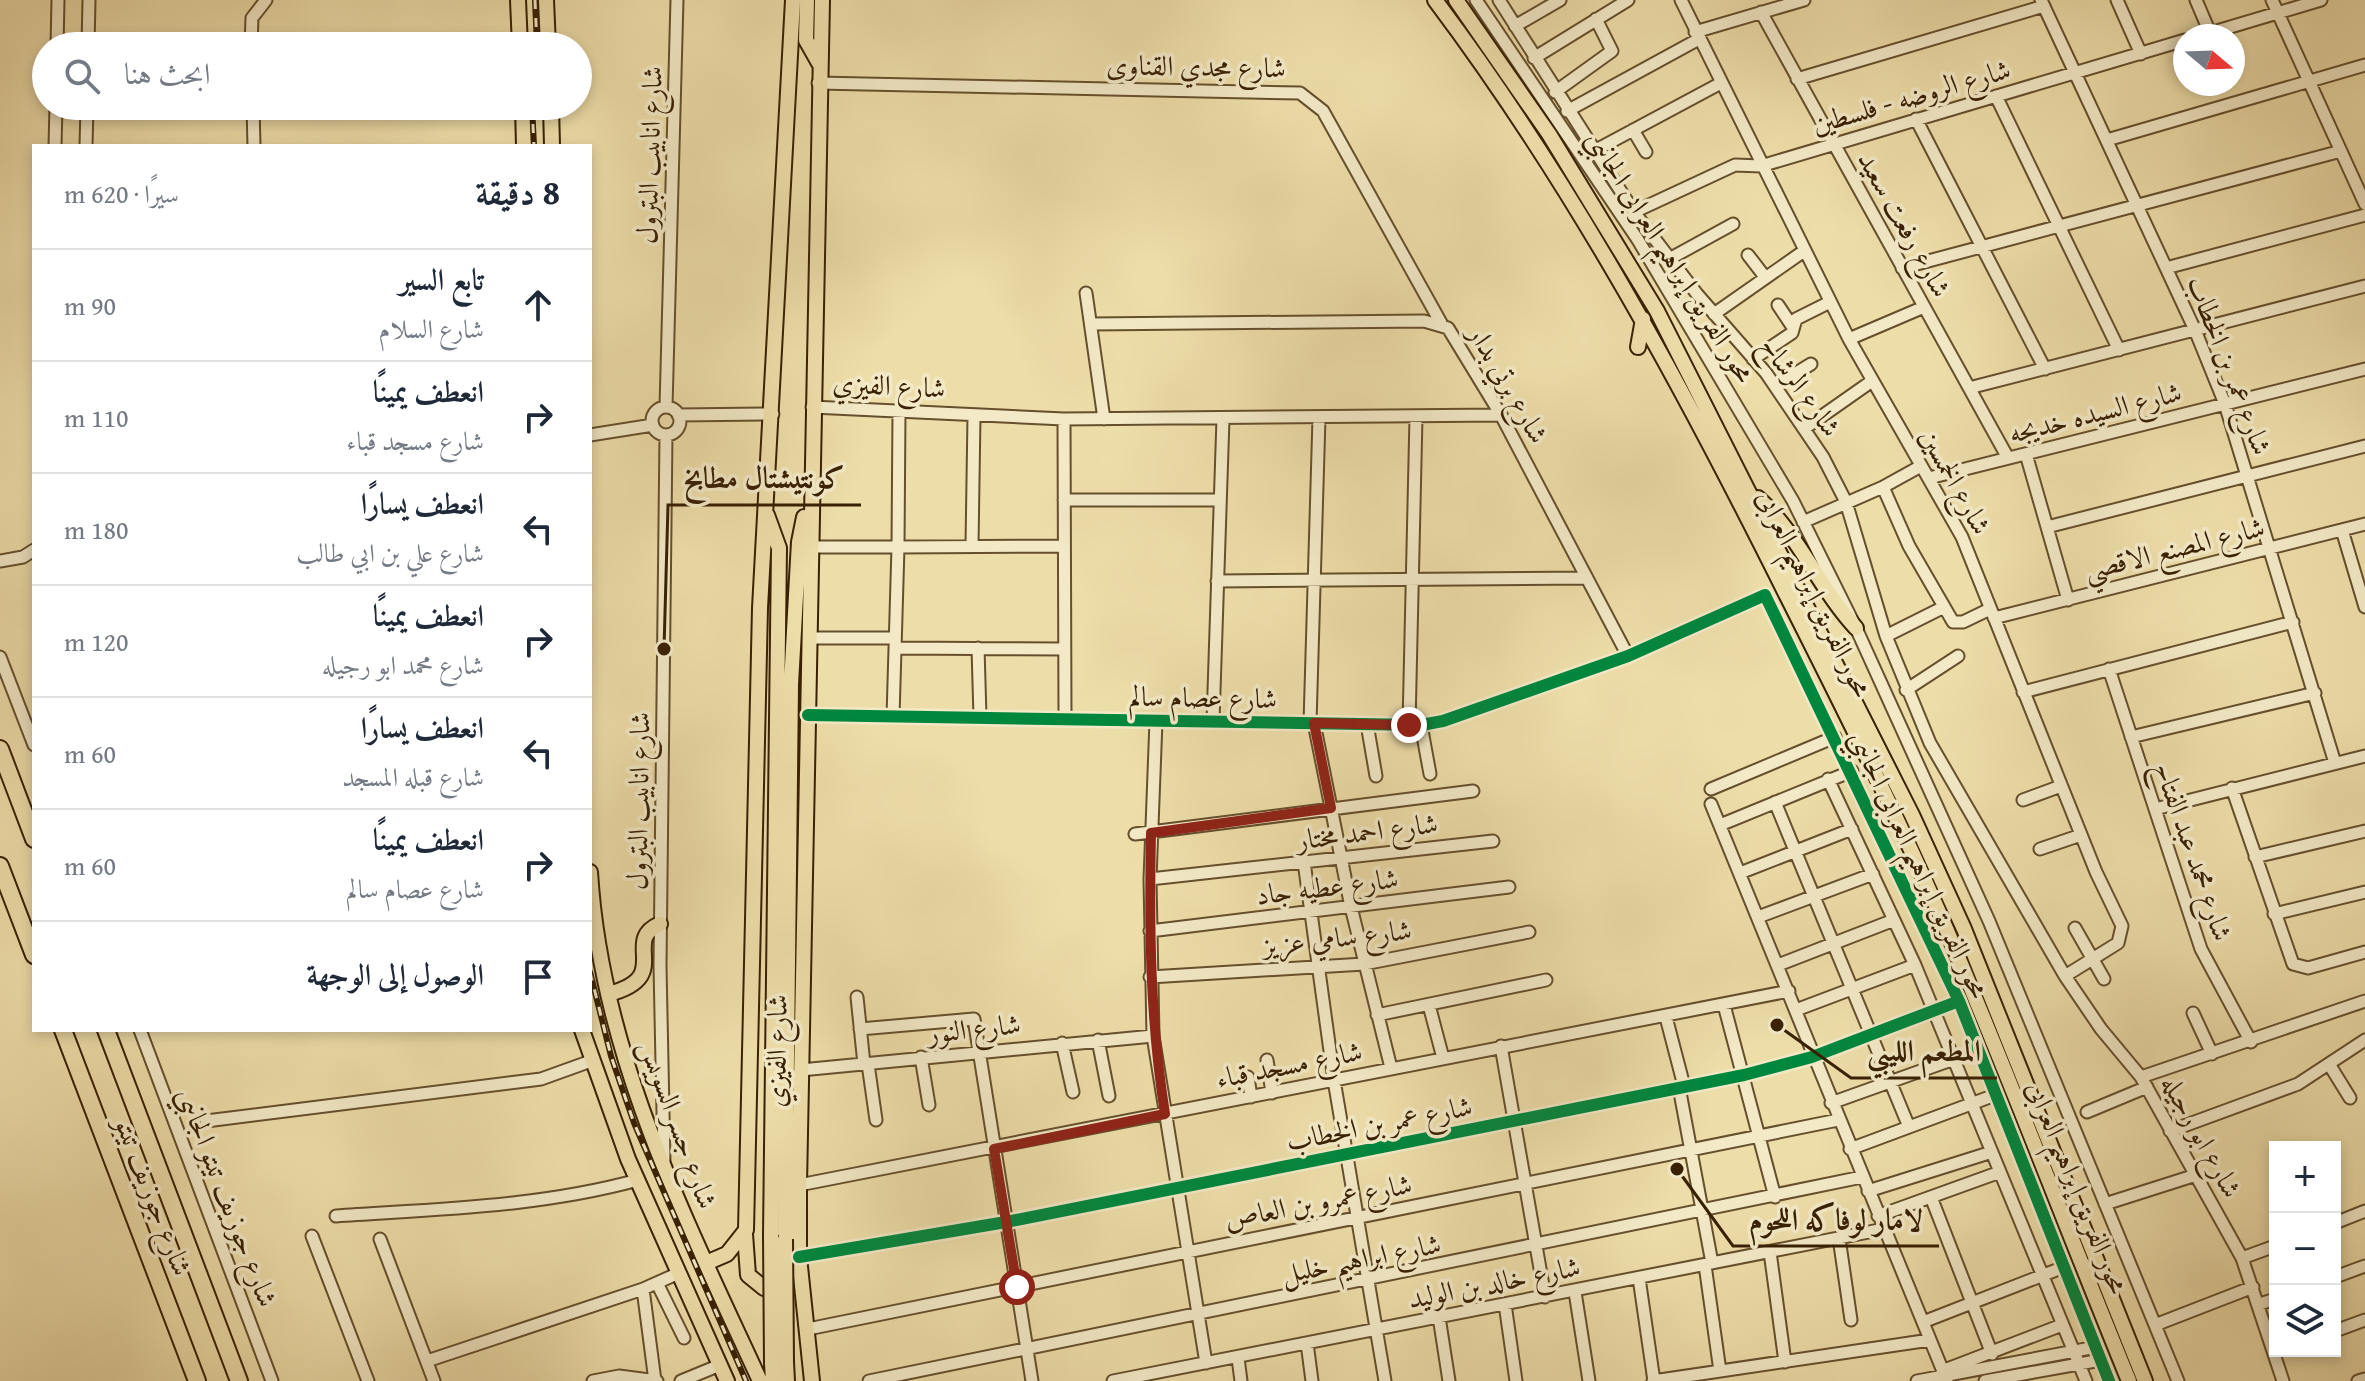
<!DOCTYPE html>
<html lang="ar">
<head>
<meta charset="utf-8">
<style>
  body { margin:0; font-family:"Gentium Book Plus",Amiri,serif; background:#f6f6f7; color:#1f2937; direction:rtl }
  .controls { position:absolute; right:24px; bottom:24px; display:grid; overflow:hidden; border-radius:0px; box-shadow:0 4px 12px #0003 }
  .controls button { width:72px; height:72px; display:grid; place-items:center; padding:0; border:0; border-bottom:2px solid #e0e1e3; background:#fff; color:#1f2937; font:40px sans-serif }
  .compass { position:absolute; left:2173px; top:24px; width:72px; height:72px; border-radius:50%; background:#fff; box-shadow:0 4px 12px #0003; rotate:109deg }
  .stop { position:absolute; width:24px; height:24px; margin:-18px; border:6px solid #8f2418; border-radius:50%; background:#fff }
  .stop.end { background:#8f2418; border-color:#fff; box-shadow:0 2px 8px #0008 }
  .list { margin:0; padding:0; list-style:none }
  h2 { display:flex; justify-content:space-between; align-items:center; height:104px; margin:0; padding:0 32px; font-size:34px }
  h2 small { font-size:26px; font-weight:400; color:#747a83 }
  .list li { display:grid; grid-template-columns:52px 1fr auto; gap:24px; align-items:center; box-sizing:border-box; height:112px; padding:0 32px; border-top:2px solid #e0e1e3 }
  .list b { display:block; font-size:30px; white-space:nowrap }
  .list p { margin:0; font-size:26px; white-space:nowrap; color:#747a83 }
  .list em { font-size:26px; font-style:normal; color:#747a83 }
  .icon { flex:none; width:44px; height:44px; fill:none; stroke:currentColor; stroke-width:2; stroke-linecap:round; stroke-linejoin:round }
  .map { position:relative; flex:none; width:2365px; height:1381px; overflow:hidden; direction:ltr }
  .search { position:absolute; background:#fff; box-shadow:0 4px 12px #0003; left:32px; top:32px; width:560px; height:88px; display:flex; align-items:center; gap:20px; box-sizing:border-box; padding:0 28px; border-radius:44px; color:#747a83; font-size:30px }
  .panel { position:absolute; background:#fff; box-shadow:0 4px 12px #0003; left:32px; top:144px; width:560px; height:888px; border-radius:0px; direction:rtl }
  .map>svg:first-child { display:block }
</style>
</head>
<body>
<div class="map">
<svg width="2365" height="1381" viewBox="0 0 2365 1381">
  <rect width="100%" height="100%" fill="#eddda9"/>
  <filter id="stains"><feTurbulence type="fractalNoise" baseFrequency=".0025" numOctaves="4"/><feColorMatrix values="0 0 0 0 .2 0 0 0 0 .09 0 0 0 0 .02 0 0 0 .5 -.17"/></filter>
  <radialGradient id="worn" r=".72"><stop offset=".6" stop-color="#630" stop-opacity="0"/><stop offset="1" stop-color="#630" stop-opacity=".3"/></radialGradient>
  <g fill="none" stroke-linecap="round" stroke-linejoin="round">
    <g stroke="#654f2c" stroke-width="15">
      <path id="minor" d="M1476,0L1638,240L1793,501L1856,628L1989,921L2178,1381
        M1499,0L1634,212L1697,294L1766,373L1823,457L1846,502L1886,636L1930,743L2065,976L2101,1029L2141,1077L2242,1258L2283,1381
        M1681,0L1849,339L1962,537L2096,872L2122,926L2118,943L2065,976
        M2041,0L2195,330L2225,404L2335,763
        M2117,0L2141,54
        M2196,0L2210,33
        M2272,0L2365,204
        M1761,12L2008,458
        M1515,26L1560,0
        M1695,32L1804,0
        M2200,36L2321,0
        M57,46L58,0
        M88,46L89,0
        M251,46L252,18L266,0
        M1534,58L1628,0
        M1797,79L2044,6
        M818,83L1300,93L1323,111L1441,323
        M1555,92L1612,51L1596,19
        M1996,96L2119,350
        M253,106L254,146
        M1567,111L1699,39
        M1916,119L2045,369
        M1633,130L1646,152
        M2107,140L2365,65
        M55,146L56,106
        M86,146L87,106
        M1594,151L1721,83
        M1634,212L1735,165L1761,166L2185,40
        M1748,255L1765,277
        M1671,258L1733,224
        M1902,268L2341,151
        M2166,268L2365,215
        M1086,293L1104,419
        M1778,305L1792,326
        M1714,314L1804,251
        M1091,324L1424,321L1448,328L1501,415L1628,656
        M1849,339L1924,307
        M1753,359L1792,333L1796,319L1830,302
        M1775,386L1811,364
        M1969,388L2365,286
        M666,407L677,0
        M812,407L1064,419L1501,415
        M652 421a14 14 0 1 1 28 0a14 14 0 1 1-28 0Z
        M678,415L773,414
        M1064,419L1065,717
        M1805,428L1872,381
        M590,435L653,425
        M2026,454L2068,600
        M1929,478L2365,369
        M1883,487L1909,546L1953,622H1963L1990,609
        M1064,500H1220
        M1803,522L1883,487L1921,466
        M2047,527L2365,446
        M2342,530L2365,607
        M972,546L974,416
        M810,547H898L899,412
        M0,561L23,557L34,550
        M1217,581L1587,578
        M1994,618L2365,524
        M1886,636L1944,607
        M809,638H895
        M895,648L1064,649
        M978,648L980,717
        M0,657L34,745
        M2109,669L2201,949L2251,1042
        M1906,690L1958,656
        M2023,692L2293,622
        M808,715L1421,725L1443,721L1628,656L1765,595L1959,1001L2109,1381
        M893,717L898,547L1064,546
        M1156,721L1150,879L1153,1036L1206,1363
        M1213,721L1223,419
        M1310,723L1319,418
        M1314,723L1351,907L1391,1068
        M1367,724L1376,776
        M1409,725L1416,417
        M1421,725L1430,774
        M2131,737L2315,693
        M1828,779L1915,965L2086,1381
        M2232,788L2293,964L2308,968L2365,952
        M1711,789L1835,737
        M2023,800L2061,786
        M1775,802L1909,1127
        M1711,804L1947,1381
        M2155,809L2365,756
        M1720,825L1852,771
        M1135,834L1473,791
        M2040,849L2081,835
        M2255,857L2365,831
        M1304,862L1334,1080L1385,1381
        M1740,873L1852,829
        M1150,879L1493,841
        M2274,914L2365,892
        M1758,917L1873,874
        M2075,928L2104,979
        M1150,931L1509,887
        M1778,965L1894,920
        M1150,977L1364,964L1529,932
        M857,997L864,1064
        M1429,1005L1443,1058
        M1724,1005L1775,1197
        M1796,1010L1915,965
        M2193,1013L2212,1054
        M1377,1015L1546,980
        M1666,1017L1684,1086
        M860,1029L974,1019L1032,1381
        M140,1030L272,1381
        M1098,1040L1109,1096
        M1062,1043L1073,1092
        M1501,1046L1545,1297
        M921,1057L929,1105
        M1267,1060L1272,1093
        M868,1064L876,1120
        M2329,1064L2350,1098
        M801,1070L1153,1036
        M1248,1077L1251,1097
        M2141,1077L2365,1001
        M1679,1087L1712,1263
        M1831,1103L1954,1059
        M2087,1112L2147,1087
        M206,1121L541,1079L591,1061
        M2170,1131L2298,1084L2365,1040
        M1850,1149L1995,1095
        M664,1160L660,966L666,435
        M799,1185L1789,991
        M1868,1191L1992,1152
        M1931,1197L1992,1354
        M2105,1204L2196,1175
        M336,1216C438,1209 539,1207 638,1180
        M1878,1216L2000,1172
        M2335,1223L2365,1211
        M312,1236L368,1381
        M1839,1238L1851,1320
        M380,1239L434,1381
        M1770,1252L1785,1362
        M799,1257L1006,1222L1744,1075L1812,1057L1959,1001
        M2242,1258L2275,1246
        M1705,1265L1720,1371
        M2335,1277L2365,1266
        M1639,1278L1654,1381
        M657,1283L684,1338
        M643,1289L655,1381
        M1575,1292L1589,1381
        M1505,1304L1516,1381
        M2260,1304L2275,1299
        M1439,1317L1449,1381
        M1923,1322L2064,1267
        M2155,1325L2253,1287
        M808,1329L1838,1120
        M2335,1331L2365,1320
        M1307,1343L1312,1381
        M1238,1358L1241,1381
        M427,1361L643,1289L679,1273
        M1942,1371L2062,1325
        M593,1381L619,1376L657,1381
        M681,1381L720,1365
        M869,1381L1862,1177
        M1113,1381L1884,1229
        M1653,1381L1930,1340
        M1917,1381L2096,1347
        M1985,1381L2101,1360
        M2358,1381L2365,1379"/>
    </g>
    <g stroke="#382003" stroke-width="18">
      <path id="major" d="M518,0L520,46
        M546,0L548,46
        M807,0L806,40L819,63
        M1435,0C1574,185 1684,389 1787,596C1843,707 1899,819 1948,933C2011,1081 2068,1232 2129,1381
        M1456,0L1549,134L1657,311L1912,815L1964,929L2145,1381
        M523,106L524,146
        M551,106L552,146
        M1638,347L1643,319
        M1758,498C1799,535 1819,588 1856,628
        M767,515L779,548L771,1235
        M590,872C601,1054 685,1218 760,1381
        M608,994C675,977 620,941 660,924
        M582,1030L628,1159L727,1381
        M745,1234L748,1275L764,1288L781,1287
        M785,1239L791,684L799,542L804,517
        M706,1263L727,1254L746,1230L760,608L793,0
        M786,1362L787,1381
        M772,1363L773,1381
        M812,1381L799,1257V1185L822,0"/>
    </g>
    <g stroke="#382003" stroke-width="20">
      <path id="highway" d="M0,749L34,839
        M0,866L34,955
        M63,1030L197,1381
        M106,1030L239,1381"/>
    </g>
    <use href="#minor" stroke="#f3e9c7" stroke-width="11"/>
    <use href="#major" stroke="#eddda9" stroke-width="14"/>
    <use href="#highway" stroke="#eddda9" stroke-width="16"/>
    <g stroke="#382003" stroke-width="6">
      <path id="rail" d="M535,0L537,46
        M532,106L534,146
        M590,972L611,1056L634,1123L746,1381"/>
    </g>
    <use href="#rail" stroke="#f3e9c7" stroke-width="3" stroke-dasharray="9" stroke-linecap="butt"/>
    <g stroke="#382003" stroke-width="18" stroke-linecap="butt">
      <path id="major-bridge" d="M771,1235L772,1363
        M785,1239L786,1362"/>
    </g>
    <use href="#major-bridge" stroke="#eddda9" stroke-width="14"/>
    <g stroke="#f3e9c7" stroke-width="17">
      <path id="cycleway" d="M808,715L1421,725L1443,721L1628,656L1765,595L1959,1001L2109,1381
        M799,1257L1006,1222L1744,1075L1812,1057L1959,1001"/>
    </g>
    <use href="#cycleway" stroke="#00873e" stroke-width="12"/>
  </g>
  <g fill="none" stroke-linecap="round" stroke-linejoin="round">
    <path stroke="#8f2418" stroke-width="10" d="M1017,1287L994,1149L1165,1114C1150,1018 1149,929 1151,833L1331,808L1314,723L1409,725"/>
  </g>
  <g text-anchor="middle" stroke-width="7" stroke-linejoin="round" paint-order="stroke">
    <g font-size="28" fill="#382003" stroke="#f3e9c7">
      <text transform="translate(1196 66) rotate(1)" y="10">شارع مجدي القناوى</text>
      <text transform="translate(1911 96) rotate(-16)" y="10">شارع الروضه - فلسطين</text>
      <text transform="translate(649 155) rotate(-88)" y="10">شارع انابيب البترول</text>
      <text transform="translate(1905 224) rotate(61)" y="10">شارع رفعت سعيد</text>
      <text transform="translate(1671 256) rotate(58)" y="10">محور الفريق إبراهيم العرابى الجانبي</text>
      <text transform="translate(2230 365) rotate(69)" y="10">شارع عمر بن الخطاب</text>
      <text transform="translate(1509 384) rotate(60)" y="10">شارع برتي بدار</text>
      <text transform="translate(889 385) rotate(3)" y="10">شارع الفيزي</text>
      <text transform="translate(1801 386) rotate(54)" y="10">شارع الرشاح</text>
      <text transform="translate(2095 412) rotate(-14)" y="10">شارع السيده خديجه</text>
      <text transform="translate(1956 481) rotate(61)" y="10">شارع الخمسين</text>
      <text transform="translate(2174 548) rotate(-14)" y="10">شارع المصنع الاقصي</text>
      <text transform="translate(1815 593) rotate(64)" y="10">محور الفريق إبراهيم العرابى</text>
      <text transform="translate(1203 697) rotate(1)" y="10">شارع عصام سالم</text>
      <text transform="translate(638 801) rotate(-89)" y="10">شارع انابيب البترول</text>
      <text transform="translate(1367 831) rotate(-7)" y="10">شارع احمد مختار</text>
      <text transform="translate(2194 851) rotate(71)" y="10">شارع محمد عبد الفتاح</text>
      <text transform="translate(1920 864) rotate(65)" y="10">محور الفريق إبراهيم العرابى الجانبي</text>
      <text transform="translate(1327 886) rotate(-7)" y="10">شارع عطيه جاد</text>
      <text transform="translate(1337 937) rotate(-6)" y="10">شارع سامي عزيز</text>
      <text transform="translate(974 1028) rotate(-6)" y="10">شارع النور</text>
      <text transform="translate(776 1051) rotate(-89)" y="10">شارع الفيزي</text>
      <text transform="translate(1289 1064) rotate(-11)" y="10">شارع مسجد قباء</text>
      <text transform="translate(1379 1123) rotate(-11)" y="10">شارع عمر بن الخطاب</text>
      <text transform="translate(679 1124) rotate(70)" y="10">شارع جسر السويس</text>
      <text transform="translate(2202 1136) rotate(61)" y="10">شارع ابو رجيله</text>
      <text transform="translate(2078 1187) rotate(68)" y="10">محور الفريق إبراهيم العرابى</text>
      <text transform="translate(154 1196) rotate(69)" y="10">شارع جوزيف تيتو</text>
      <text transform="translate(228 1197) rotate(69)" y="10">شارع جوزيف تيتو الجانبي</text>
      <text transform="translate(1318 1201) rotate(-11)" y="10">شارع عمرو بن العاص</text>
      <text transform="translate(1361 1258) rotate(-11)" y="10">شارع ابراهيم خليل</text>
      <text transform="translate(1494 1282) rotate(-11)" y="10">شارع خالد بن الوليد</text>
    </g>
  </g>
  <path fill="none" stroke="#382003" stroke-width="3" d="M664 649L668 505H861M1777 1025L1851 1078H1997M1677 1169L1733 1246H1939"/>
  <g fill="#382003" stroke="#f3e9c7" stroke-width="3">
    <circle cx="664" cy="649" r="8"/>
    <circle cx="1777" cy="1025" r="8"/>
    <circle cx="1677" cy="1169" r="8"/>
  </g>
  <g font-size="30" text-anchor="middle" font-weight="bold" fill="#382003" stroke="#f3e9c7" stroke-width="7" stroke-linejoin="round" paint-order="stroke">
    <text x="764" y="488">كونتيشتال مطابخ</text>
    <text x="1924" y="1061">المطعم الليبي</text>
    <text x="1836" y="1230">لامار لوفاكه اللحوم</text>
  </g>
  <rect width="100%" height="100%" filter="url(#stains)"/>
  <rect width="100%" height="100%" fill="url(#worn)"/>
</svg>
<div class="controls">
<button>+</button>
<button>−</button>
<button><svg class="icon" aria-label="layers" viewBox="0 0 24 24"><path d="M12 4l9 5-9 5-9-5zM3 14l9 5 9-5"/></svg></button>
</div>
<svg class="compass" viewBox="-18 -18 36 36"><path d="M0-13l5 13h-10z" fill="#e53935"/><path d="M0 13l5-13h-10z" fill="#747a83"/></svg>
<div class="stop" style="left:1017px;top:1287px"></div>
<div class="stop end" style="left:1409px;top:725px"></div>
<div class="search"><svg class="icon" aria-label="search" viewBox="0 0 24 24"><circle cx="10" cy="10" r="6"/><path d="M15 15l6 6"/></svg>ابحث هنا</div>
<section class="panel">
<h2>8 دقيقة<small>سيرًا · 620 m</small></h2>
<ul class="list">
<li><svg class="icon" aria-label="ahead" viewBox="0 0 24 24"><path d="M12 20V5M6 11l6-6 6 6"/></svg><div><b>تابع السير</b><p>شارع السلام</p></div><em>90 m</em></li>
<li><svg class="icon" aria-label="right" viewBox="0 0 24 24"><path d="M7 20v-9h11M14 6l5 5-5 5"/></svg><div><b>انعطف يمينًا</b><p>شارع مسجد قباء</p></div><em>110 m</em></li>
<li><svg class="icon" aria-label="left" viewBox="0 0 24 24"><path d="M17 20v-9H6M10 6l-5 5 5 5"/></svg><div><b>انعطف يسارًا</b><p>شارع علي بن ابي طالب</p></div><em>180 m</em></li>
<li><svg class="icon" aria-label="right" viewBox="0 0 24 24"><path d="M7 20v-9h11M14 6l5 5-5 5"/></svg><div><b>انعطف يمينًا</b><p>شارع محمد ابو رجيله</p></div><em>120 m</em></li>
<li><svg class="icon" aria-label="left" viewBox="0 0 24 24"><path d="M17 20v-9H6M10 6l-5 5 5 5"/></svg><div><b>انعطف يسارًا</b><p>شارع قبله المسجد</p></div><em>60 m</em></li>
<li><svg class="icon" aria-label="right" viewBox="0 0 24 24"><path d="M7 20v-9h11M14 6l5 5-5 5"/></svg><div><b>انعطف يمينًا</b><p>شارع عصام سالم</p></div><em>60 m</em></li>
<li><svg class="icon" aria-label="arrive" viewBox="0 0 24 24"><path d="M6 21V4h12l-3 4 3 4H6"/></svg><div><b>الوصول إلى الوجهة</b></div></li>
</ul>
</section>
</div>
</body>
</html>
